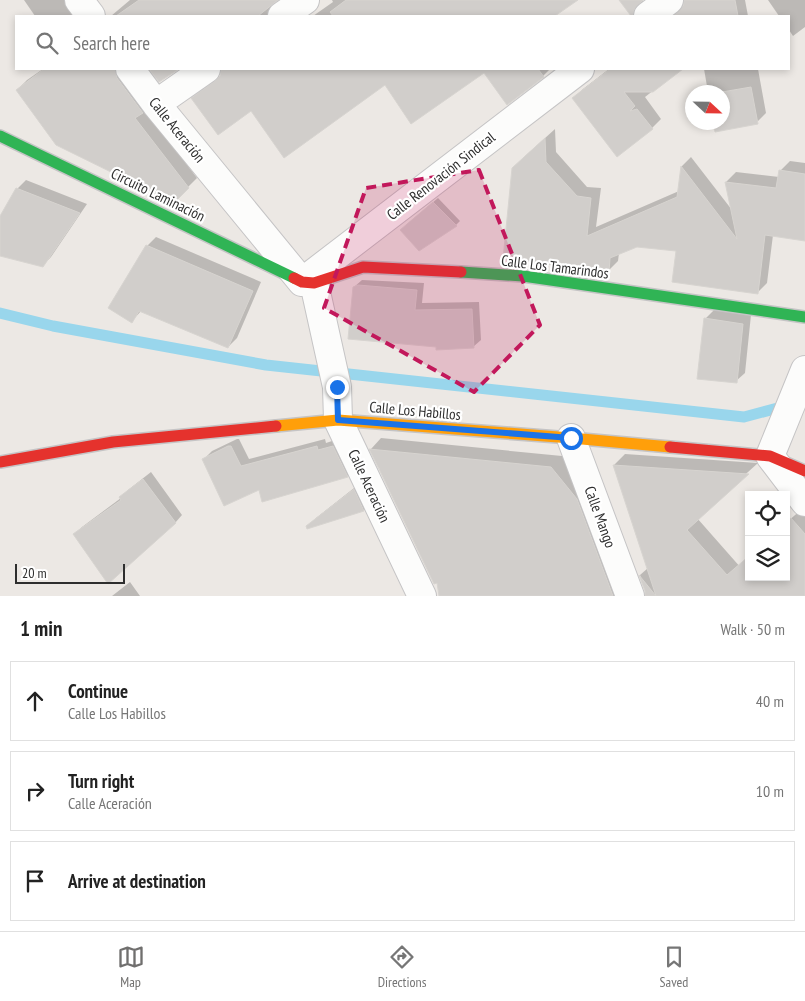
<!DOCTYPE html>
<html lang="en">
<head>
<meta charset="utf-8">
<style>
  body { margin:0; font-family:"PT Sans Narrow",sans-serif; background:#f6f6f6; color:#222 }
  .controls { position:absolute; right:15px; bottom:15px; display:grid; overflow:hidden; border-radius:0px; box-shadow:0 2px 8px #0003 }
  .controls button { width:45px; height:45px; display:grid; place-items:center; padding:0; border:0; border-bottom:1px solid #e0e0e0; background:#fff; color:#222; font:25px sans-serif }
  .compass { position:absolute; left:685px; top:85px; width:45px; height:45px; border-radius:50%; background:#fff; box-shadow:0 2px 8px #0003; rotate:112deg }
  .scale { position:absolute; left:15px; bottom:12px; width:110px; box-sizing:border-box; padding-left:5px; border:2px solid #2e2e2e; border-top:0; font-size:14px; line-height:18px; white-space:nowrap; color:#2e2e2e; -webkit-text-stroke:4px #fff; paint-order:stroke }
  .stop { position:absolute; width:15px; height:15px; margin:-11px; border:4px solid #1a73e8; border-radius:50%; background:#fff }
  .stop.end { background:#1a73e8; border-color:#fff; box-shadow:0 1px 5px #0008 }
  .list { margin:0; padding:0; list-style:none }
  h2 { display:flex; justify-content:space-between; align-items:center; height:65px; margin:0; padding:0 20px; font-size:21px }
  h2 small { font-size:16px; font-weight:400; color:#767676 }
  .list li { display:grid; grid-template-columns:32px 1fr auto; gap:15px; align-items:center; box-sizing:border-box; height:80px; margin:0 10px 10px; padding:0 10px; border:1px solid #e0e0e0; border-radius:0px }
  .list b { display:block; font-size:19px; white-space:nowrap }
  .list p { margin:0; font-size:16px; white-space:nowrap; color:#767676 }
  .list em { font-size:16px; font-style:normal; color:#767676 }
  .icon { flex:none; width:28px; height:28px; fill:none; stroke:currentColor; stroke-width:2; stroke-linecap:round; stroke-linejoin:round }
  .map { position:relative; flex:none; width:805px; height:596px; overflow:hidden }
  .search { position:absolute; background:#fff; box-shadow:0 2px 8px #0003; left:15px; right:15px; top:15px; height:55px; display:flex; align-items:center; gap:12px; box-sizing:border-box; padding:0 18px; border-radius:0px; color:#767676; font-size:19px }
  .sheet { height:335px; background:#fff }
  nav { display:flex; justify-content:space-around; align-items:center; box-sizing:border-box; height:70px; border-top:1px solid #e0e0e0; background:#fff; font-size:14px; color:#767676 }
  nav a { display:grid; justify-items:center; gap:2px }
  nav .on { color:#706f6e }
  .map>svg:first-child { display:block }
</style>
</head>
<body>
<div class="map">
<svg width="805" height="596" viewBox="0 0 805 596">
  <rect width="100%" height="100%" fill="#ece8e4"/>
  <path fill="#0003" d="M24,0H76L88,16H35Z
    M130,0H267L279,16H111Z
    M332,0H576L553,16H313L333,2Z
    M621,0H643L642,7L633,16Z
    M686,0H745L748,16H672L684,7Z
    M768,0H805V27L793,36L789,30V16H779Z
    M43,69H127L145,109L197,178L174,201L17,90L27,80Z
    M222,69H550L543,76L508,103L485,71L385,84L251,110L193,98L202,89L221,76Z
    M609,69H681L645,97L661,119L652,128L574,98L583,89Z
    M704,69H758L766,113L757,122H722V92H708Z
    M555,129L556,152L587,187L601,188L596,227L679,191L682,166L691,157L732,210L726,182L736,172L779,177L780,171L790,161L805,163V240L773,235L767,283L757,293L678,250L637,246L619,253L618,261L608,271L523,158Z
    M26,180L87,204L51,257L42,266L0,255V218L17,189Z
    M438,198L460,221L456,225L420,249L406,225Z
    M156,237L261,282L237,338L228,347L142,310L132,321L147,246Z
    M362,280L424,283L422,303L479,302L481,340L473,347L437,346L354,287Z
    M714,310L751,315L745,373L736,381L705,319Z
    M341,438L355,468L347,476L260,488L204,459L212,451L237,439H239L249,459L325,439L326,443Z
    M381,438L562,456L588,488L630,596H451L379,467L371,449Z
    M625,454L758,463L697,518L749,577H786V523L803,508L805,511V596H646V590L640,575L648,568L614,465Z
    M151,472L182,515L175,523L75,534L82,527L121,498L128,490Z
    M363,481L372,501L364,510L307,527L316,518Z
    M130,582L140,596H112Z"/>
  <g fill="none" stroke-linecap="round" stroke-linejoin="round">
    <path stroke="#99d6ec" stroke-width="11" d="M0,313L53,326L266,365L744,417L789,405"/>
  </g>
  <path fill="#d1cecb" stroke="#d7d4d0" d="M139,0H278L258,16H116Z
    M346,0H578L555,16H333L330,12Z
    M619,0H643L634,10L633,16H631Z
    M684,0H735L738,16H673L683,6Z
    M44,69H115L117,78L143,113L135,118L189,188L174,203L56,145L16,90Z
    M149,69H179L159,82Z
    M221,69H538L544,77L507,105L484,73L411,124L385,85L284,158L251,111L218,135L191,98L215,81L220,76Z
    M610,69H683L653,92H624L635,106L630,111L637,109L653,129L617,157L572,98Z
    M751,87L758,124L715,132L713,122H722V92Z
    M545,138L546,162L577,196L591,198L587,236L677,197L681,166L737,239L725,182L776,188L779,170L805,174V241L765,235L758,294L672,282L676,251L637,247L610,258L609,273L525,261L503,259L512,168Z
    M16,188L80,213L43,267L0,256V216Z
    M433,202L457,226L419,251L400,230Z
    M146,245L253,291L228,348L139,311L132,323L108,308Z
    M358,285L417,290L415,310L472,309L474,348L436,350V347L348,339L353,287Z
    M704,318L743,324L737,383L697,379Z
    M228,446H231L241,466L317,446L318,450L333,446L348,477L262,502L259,490L224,506L202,459Z
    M369,449L551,467L577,499L613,596H439L437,583L434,584L379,469L380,468L379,469Z
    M613,465L749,474L687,530L727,575L749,556V577H786V522L791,518L805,534V596H645V591L639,575L656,596Z
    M143,479L176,523L108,584L73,534L121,500L119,497Z
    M354,489L364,511L307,529L306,526Z"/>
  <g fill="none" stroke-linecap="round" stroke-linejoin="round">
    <g stroke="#c5c4c5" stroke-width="30">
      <path id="street" d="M79,0L91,16
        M282,16L305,0
        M648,16L669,0
        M130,69L156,104L302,282L580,69
        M156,104L206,69
        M314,283L337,387L338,420L422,596
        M805,370L770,456L805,502
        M571,438L630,596"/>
    </g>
    <g stroke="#c5c4c5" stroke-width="14">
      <path id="fast" d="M0,136L294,278
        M461,272L523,276L805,317"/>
    </g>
    <g stroke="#c5c4c5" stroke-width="14">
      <path id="slow" d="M276,426L338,420L571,438L670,447"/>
    </g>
    <g stroke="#c5c4c5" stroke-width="14">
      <path id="jam" d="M294,278L302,282L314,283L363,267L461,272
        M670,447L770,456L805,471
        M0,462L113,442L276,426"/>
    </g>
    <use href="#street" stroke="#fcfcfb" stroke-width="28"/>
    <use href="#fast" stroke="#30b455" stroke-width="11"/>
    <use href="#slow" stroke="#ff9f0a" stroke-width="11"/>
    <use href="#jam" stroke="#e5322d" stroke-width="11"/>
  </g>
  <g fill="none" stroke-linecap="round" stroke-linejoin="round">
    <path stroke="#1a73e8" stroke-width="6" d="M337,387L338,420L571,438"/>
  </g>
  <path fill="#c2185b" fill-opacity="0.2" stroke="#c2185b" stroke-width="4" stroke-dasharray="10 6" stroke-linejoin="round" d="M479,170L540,325L474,392L324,308L366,188Z"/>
  <g text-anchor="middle" stroke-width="4.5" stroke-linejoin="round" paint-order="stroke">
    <g font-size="15" fill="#2e2e2e" stroke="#fff">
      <text transform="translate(177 130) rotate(51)" y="5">Calle Aceración</text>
      <text transform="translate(441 176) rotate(-38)" y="5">Calle Renovación Sindical</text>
      <text transform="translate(158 195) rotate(26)" y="5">Circuito Laminación</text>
      <text transform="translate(555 267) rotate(7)" y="5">Calle Los Tamarindos</text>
      <text transform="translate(415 411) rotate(5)" y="5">Calle Los Habillos</text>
      <text transform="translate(369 486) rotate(65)" y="5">Calle Aceración</text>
      <text transform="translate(600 517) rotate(70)" y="5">Calle Mango</text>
    </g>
  </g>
</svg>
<div class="controls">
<button><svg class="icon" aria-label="locate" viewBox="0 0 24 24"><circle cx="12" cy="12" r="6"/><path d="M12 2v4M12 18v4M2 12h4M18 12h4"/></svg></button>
<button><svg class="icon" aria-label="layers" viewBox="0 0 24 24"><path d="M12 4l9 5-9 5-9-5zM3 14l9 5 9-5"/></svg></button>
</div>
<svg class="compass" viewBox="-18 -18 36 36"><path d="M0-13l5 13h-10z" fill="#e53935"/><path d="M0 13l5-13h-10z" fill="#767676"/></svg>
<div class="scale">20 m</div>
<div class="stop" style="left:571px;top:438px"></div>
<div class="stop end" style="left:337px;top:387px"></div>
<div class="search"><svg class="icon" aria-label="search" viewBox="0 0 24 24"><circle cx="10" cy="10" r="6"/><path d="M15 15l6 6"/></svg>Search here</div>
</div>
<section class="sheet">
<h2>1 min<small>Walk · 50 m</small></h2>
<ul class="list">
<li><svg class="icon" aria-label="ahead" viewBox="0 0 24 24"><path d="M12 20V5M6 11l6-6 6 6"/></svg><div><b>Continue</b><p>Calle Los Habillos</p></div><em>40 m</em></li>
<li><svg class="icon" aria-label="right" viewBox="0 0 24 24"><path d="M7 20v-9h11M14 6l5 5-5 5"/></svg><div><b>Turn right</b><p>Calle Aceración</p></div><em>10 m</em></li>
<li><svg class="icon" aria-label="arrive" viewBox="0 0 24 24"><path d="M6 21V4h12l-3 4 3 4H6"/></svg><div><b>Arrive at destination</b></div></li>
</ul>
</section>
<nav>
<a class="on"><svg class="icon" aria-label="map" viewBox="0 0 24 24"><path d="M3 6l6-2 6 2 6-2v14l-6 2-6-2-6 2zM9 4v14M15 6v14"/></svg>Map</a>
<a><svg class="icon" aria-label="directions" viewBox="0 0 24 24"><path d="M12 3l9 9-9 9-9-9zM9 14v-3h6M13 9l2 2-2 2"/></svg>Directions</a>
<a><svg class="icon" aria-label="saved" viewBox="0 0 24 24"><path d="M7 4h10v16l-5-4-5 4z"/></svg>Saved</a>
</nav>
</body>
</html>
